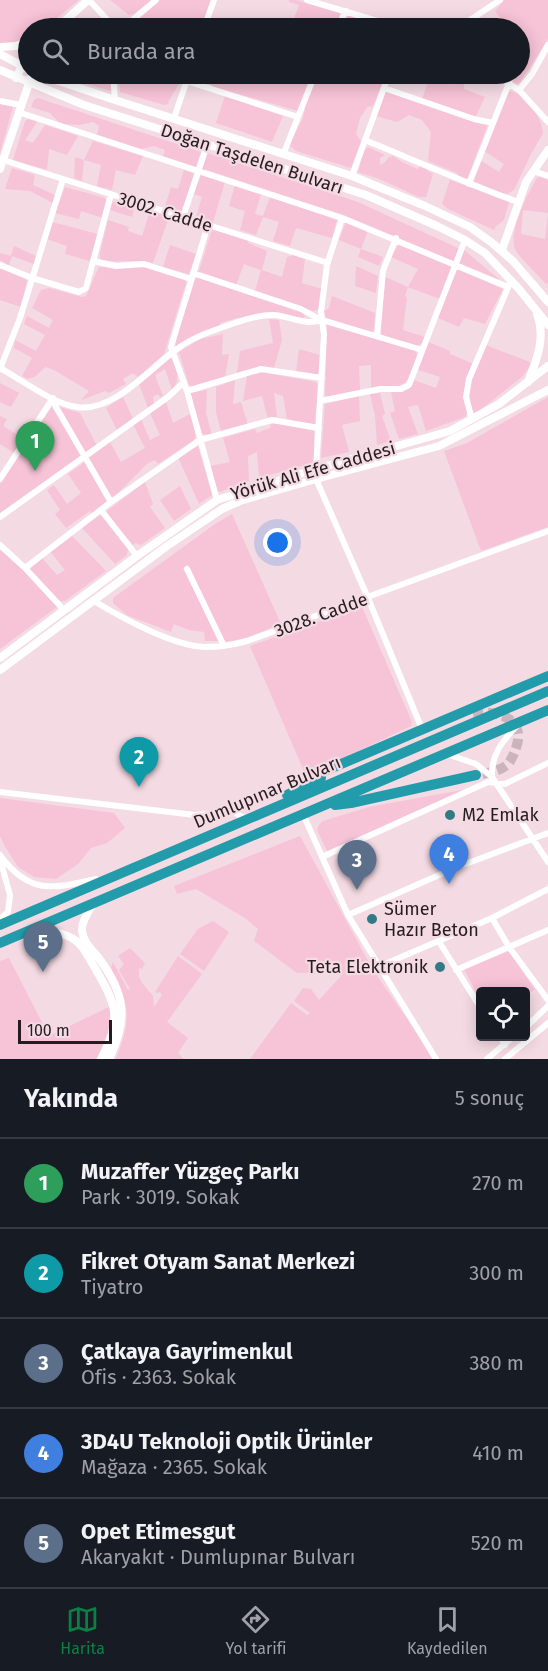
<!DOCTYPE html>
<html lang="tr">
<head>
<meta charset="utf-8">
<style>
  body { margin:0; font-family:"Fira Sans",sans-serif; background:#242831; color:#f1f3f6 }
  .controls { position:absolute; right:18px; bottom:18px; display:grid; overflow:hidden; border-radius:6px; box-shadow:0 3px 15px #0003 }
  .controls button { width:54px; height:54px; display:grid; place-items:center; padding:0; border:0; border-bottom:2px solid #363941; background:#171b24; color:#f1f3f6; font:30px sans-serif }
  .scale { position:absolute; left:18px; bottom:15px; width:94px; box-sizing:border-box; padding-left:6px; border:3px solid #251c20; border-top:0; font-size:16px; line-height:21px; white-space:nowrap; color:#251c20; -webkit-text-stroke:4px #f4dae3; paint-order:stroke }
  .you { position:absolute; left:278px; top:543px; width:21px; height:21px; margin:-15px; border:4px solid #fff; border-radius:50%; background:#1a73e8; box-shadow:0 0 0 9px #1a73e833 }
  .badge { display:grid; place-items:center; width:39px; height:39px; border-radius:50%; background:#0b8043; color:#fff; font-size:20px; font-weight:700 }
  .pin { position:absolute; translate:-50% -50px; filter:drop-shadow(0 2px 3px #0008) }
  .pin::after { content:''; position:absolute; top:32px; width:21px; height:18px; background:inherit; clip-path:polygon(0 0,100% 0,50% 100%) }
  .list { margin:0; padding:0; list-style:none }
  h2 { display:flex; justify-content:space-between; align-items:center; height:78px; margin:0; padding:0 24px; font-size:26px }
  h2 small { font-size:20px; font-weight:400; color:#9ea1a6 }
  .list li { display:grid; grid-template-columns:39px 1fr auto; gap:18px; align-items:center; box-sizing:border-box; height:90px; padding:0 24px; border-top:2px solid #363941 }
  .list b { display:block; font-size:22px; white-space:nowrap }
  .list p { margin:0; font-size:20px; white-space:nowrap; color:#9ea1a6 }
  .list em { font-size:20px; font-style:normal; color:#9ea1a6 }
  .icon { flex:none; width:33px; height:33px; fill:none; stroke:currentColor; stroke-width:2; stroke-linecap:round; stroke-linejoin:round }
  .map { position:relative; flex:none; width:548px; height:1059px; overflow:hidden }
  .search { position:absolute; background:#171b24; box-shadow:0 3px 15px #0003; left:18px; right:18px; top:18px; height:66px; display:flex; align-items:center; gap:15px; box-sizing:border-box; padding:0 21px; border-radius:33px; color:#9ea1a6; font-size:22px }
  .sheet { height:528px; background:#171b24 }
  nav { display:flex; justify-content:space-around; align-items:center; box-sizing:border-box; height:84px; border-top:2px solid #363941; background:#171b24; font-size:16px; color:#9ea1a6 }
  nav a { display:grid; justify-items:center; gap:3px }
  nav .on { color:#0b8043 }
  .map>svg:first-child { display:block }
</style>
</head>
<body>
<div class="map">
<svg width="548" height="1059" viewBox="0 0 548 1059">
  <rect width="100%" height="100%" fill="#f4dae3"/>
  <path fill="#f7c3d6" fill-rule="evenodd" d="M0,0H79L46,27L43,28H28V37L10,44L0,43Z
    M110,0H152L134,14L129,15Z
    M159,0H212L202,28H125Z
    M289,0H296L340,13V18L335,28H297L291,27L299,5L289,2Z
    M504,0H548V39L520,83L516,84L508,74H520V28H503L506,26L495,11Z
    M346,15L388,26L390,28H341Z
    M64,74H111L110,83L113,90L111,91L87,84Z
    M118,74H151L179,84L168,102L169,104L164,105L120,92Z
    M215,74H264L273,76L274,74H313L298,111L211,86Z
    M319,74H386L374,104L372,107L368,106L360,118L356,134L361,141L351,168L296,151L289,145L303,118L307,99Z
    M431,74H445L443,80L454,85L458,74H464V89L485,97L475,118L422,99Z
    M385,91L488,124L467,179L460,178L457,173L428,161L431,132L422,120L409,115L397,122L376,116Z
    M509,91C526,93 542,117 543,133L530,156L514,190L505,195L473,181L480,160L499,172L504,164L484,151Z
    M225,96L283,116L272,142L216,123Z
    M38,98L201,152L196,167L163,156L165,150L154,146L141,149L97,135L99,126L93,122L79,125L64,124L59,122L50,113L31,107L34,100Z
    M0,104L13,107L0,153Z
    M28,119L37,122L25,140L33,143L45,125L78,136L67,155L49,149L47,170L13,160L25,121Z
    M93,141L143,156L135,175L116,170L112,190L97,186L101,165L84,160L82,181L74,178L75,157L84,160Z
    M368,147L385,155L380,158V165L385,162L389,157L393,156C402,163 408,164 417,169L421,166L433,174L426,197H419L377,178L358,172L364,150Z
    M207,153L358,202L460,249L454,261H452L344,215L201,168Z
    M12,168L35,175L33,185L55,195L53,203L30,191L5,189Z
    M184,170L194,174L183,211L165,206L171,187L178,189Z
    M201,175L225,182L213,222L196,217L202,197L194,194Z
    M540,177L548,180V283L546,284C539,276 519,257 515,249C508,232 528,193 537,178ZM523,210L548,213L545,239L521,234Z
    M450,180L509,202L504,220L496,226L494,230L448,209L442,204Z
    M235,185L261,194L255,214L263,216L270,197L337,220L332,238L296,228L290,246L273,241L279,222L263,217L256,235L240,230L245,211L229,206Z
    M65,187L105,198L107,203L103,218L81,211L79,219L55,213Z
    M117,200L135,206L132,217L110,210L112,203Z
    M150,211L169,217L153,263C135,259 119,263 100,260V253L108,220L129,227L128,231L142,236Z
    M52,222L98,234L90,261L65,254L67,246L47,239Z
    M346,222L368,231L361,249L383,257L379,266L358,257L361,249L339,240Z
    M216,229L249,239L248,243L267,251L262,270L282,277L287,257L294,255L305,259L302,283L322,289L318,310L313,311L255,291L261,270L244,264L236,285L198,274L212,230Z
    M399,244L452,266L440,299L408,287L405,296L407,297L403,330L425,337L422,343L417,346L382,335L381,332L385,277L408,287L418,269L391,257Z
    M170,245L196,254L189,274L163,267Z
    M14,246L36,256L34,264L12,256L9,265L0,260V253L11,256Z
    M464,250L500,280L459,263Z
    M140,266L185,280L186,283L164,354L138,377L133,373L123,379L126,384L109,393L105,391L81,400L89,391L54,370L45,367L36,376L28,379L22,376L32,358L14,348L15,340L36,351L45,335L24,324L27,316L49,328L53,320L32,308L41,290L49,288L82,297L86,296L99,267L117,268Z
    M356,266L378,276L376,293L355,286Z
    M0,268L27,280L21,307L0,300Z
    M457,269L503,289L485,324L464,318L459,327L438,318Z
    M198,278L303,312L305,316L303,319C269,311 254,313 220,323V327L176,346L175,343L195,279Z
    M332,296L375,313L374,331L370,332L326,318L324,311L329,308Z
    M269,319L279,320L282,340L274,368H257L237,373L240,351L273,343Z
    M327,325L415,350L417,354C409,390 403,386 371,389V365L359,366L360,390L329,397L325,396Z
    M223,334L222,355L229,354L225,377L195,387L189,385L179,352L200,339Z
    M428,342L450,351V354L474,364L469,376L467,412L465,417L426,431L418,405L408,407L418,434L399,439L390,413L395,411L391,392L404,391L414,380L436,388L440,377L418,370Z
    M486,345L532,363L522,377L475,414C461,391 477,366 486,345Z
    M299,349L320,355L318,376L296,372Z
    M171,358C177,370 181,379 172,390L165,369L155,375L163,396L160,397L158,394L153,397L154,404L148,408L139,384Z
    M261,372L316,382L318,386L315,424H304L287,419L283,396L274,393L277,417L268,419L262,396L243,401L247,376Z
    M235,380L233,404L241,402L248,425L221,432L216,412V387Z
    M0,383L19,393L11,407L0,402Z
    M207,390L206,413L212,435L202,434L190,393Z
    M380,393L385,414L382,416L391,441L377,445L375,416L370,394Z
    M359,396L360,421L342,425L349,452L321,458L325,404Z
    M123,397L133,419L117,430L106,408Z
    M548,397V527L481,551L444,451L467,443Z
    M166,402L173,423L190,414L196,435L194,440L158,464L155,460L148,463L114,497L112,498L89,461L90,457L110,442L121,462L145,448L133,424L141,419L150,440L160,435L150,413Z
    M52,407L81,456L0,513V483Z
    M60,407L80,413L97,446L85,453L59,408Z
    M0,416L7,419L3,426L24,439L14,453L0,444Z
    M275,423L314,431V458L312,463L259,478L257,452L248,456L249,481L220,492L217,491L210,466L230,462L223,438L255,429L257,433L270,428L271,424Z
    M198,446L212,495L199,504L178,457Z
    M85,462L107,502L92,514L90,511L66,528L55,514L60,510L47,490L54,485L67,504L81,493L68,474Z
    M145,482L153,504L150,507L165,528L141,545L135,543L133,545L107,514V511Z
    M180,486L191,509L174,521L160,500Z
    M232,514L281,624L246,638L225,642L188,565L183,568L219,641H205L204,632L189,630L174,624L171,632L127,615L113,603V598L215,524Z
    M99,515L102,516L128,549L127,555L115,564L82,528Z
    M72,536L106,571L65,601H60L29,570L42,558L57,575L65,570L50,551Z
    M0,550L26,572L57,607L0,649Z
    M360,607L363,609L412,722L411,726L306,776L250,646Z
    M468,789L327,851L317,830L319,825L323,821L369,807Z
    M0,798L114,813L125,828L107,843L91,848L78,864L56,879L34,877L18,867L4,845L0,836Z
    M300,836L373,970L435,1059H250L291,1003L307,1015L310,1013L294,1001L303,988L311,989L319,1000L341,976L332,964L325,972L297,973L254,941L258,929L245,918L196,889L177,894L174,886Z
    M213,921L229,932L204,971L180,954L198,929Z
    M130,948L145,963L142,969L139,968V976L142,983L153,996L154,1007L162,995L160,992L158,993L155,992L178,956L202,974L167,1022L188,1038L178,1053L184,1059H116C132,1017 130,1008 111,968L113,962L128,990L130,989L119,970L124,964L118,956Z
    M509,951L535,990L531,992L527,988L523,991L480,992V1000L465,971V969Z
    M9,958L49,1036L111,1006L108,1034L97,1059H0V961Z"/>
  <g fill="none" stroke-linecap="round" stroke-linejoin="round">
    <path stroke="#cbb4bc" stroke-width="10" stroke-dasharray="10 5" stroke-linecap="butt" d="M473,713C496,710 527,718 516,748C514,754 511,761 507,765C498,772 486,773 476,775"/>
    <path stroke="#fff" stroke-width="6" d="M89,0L115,28
      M307,0L401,28
      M123,28L156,0
      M204,28L214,0
      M337,28L346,11
      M458,28L500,0
      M113,74L115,100
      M165,74L298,117
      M492,74L519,90L548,122
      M384,88L474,119L493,123
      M519,90L532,74L548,45
      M0,101L21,105
      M18,112L342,218L508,287
      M174,118L189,74
      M365,140C416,161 466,183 518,202
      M283,155L315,74
      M3,160L328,263
      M533,171L548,176
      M352,176L389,74
      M469,184L509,83
      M183,217L207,145
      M208,225L171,347L187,391L217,500
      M93,261L116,266L144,264L191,279
      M0,265L32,278L79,292L86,288L111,194
      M193,273L301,309L319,319L422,350
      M377,336L383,271L396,238
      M0,368C22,380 53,404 77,407C112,413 149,370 174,351C186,342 200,335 215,330C232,324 254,315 273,315C290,316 304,326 322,320
      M0,369L20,318L63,179
      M187,391L261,369L322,378
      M53,398L56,407L111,502
      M320,401L380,389H401L409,385L465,240
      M472,420L466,397L469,379L510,283
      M316,469L324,335L321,312L327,265L342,218
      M0,479L53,398
      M316,479L368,598L422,729
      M101,510L137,556
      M0,517L168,397L184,382
      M0,545L25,568L64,610
      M25,568L111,502L200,440L272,420L319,428
      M187,569L224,646
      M94,601C122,618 173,646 205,647C220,647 233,645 247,641L548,531
      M447,754L476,764L492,777L548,862
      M492,777C491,755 502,741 517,726
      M0,792L195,815L211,814L227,808L246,819
      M303,814L348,915L436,1059
      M0,855C29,895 53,889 96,879
      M322,857L488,782L505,784L548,763
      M348,915L455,868L548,833
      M492,918L509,947L548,1000
      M0,919L8,912L10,895L0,859
      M438,940L480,1007
      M378,967L492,918L548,889
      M456,970L548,930
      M526,1027L548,1006
      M500,1036L505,1045
      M487,1059L514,1036
      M505,1059L548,1023"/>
    <path stroke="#fff" stroke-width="8" d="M57,28L88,0
      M0,47L16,46L28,42
      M0,54L28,69
      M0,70L84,105L366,195L437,226L465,240L485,253L519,289L548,325
      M38,74L115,100L352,176L425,206L470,227L491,242L513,261L548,302
      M16,78L28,54
      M0,169L32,74
      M502,250L526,182L548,150
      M528,382C537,359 546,338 537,314
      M0,658L137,556L217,500L316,469L450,431L499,404L548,366
      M0,670L167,546L222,509L240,501L316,479L439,446L548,390
      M93,904C89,911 82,920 82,929C82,940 91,949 98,957C125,993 129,1018 109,1059
      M35,928C47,931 61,932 72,938C83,944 88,957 95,968C117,1006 122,1018 101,1059"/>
    <path stroke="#229caa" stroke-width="10" d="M315,781L320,773L548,676
      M287,795L321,778
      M335,805L351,803L476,775
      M0,925L548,691
      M0,943L548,710"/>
  </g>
  <g fill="#337b84" stroke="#f4dae3" stroke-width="2">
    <circle cx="450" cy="815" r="6"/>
    <circle cx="372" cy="919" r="6"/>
    <circle cx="440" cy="967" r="6"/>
  </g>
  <g text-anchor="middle" stroke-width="4.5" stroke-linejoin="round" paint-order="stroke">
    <g font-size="18" fill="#251c20" stroke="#f4dae3">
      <text transform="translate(252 159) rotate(18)" y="6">Doğan Taşdelen Bulvarı</text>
      <text transform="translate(165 212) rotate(17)" y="6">3002. Cadde</text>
      <text transform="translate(313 471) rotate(-16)" y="6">Yörük Ali Efe Caddesi</text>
      <text transform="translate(321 615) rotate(-20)" y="6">3028. Cadde</text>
      <text transform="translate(267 792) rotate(-23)" y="6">Dumlupınar Bulvarı</text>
    </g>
    <g font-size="18" fill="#251c20" stroke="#f4dae3" text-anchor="start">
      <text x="462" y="821">M2 Emlak</text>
      <text x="384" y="915">Sümer<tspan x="384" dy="21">Hazır Beton</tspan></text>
      <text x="428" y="973" text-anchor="end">Teta Elektronik</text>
    </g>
  </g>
</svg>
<div class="controls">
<button><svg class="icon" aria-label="locate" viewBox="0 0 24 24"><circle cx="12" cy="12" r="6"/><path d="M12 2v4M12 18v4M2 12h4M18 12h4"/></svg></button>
</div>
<div class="scale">100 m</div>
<div class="you"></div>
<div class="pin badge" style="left:35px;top:471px;background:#2e9e5b">1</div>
<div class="pin badge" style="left:139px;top:787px;background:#0f9aa8">2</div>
<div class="pin badge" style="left:357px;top:890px;background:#5c6f8a">3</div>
<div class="pin badge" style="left:449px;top:884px;background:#3f7fe0">4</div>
<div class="pin badge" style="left:43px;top:972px;background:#5c6f8a">5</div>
<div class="search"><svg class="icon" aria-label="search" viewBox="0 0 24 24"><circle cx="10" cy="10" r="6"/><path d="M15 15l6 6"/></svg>Burada ara</div>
</div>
<section class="sheet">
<h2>Yakında<small>5 sonuç</small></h2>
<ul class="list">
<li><span class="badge" style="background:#2e9e5b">1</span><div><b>Muzaffer Yüzgeç Parkı</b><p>Park · 3019. Sokak</p></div><em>270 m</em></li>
<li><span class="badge" style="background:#0f9aa8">2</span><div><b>Fikret Otyam Sanat Merkezi</b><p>Tiyatro</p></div><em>300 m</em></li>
<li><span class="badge" style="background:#5c6f8a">3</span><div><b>Çatkaya Gayrimenkul</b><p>Ofis · 2363. Sokak</p></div><em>380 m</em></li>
<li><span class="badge" style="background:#3f7fe0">4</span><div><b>3D4U Teknoloji Optik Ürünler</b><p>Mağaza · 2365. Sokak</p></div><em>410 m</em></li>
<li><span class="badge" style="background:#5c6f8a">5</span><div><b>Opet Etimesgut</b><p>Akaryakıt · Dumlupınar Bulvarı</p></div><em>520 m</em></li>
</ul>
</section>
<nav>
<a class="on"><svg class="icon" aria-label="map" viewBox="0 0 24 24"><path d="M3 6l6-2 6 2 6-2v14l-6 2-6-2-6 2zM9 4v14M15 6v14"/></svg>Harita</a>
<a><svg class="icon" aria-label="directions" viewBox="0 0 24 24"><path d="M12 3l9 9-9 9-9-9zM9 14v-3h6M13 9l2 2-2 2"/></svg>Yol tarifi</a>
<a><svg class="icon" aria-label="saved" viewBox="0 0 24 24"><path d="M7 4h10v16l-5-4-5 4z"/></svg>Kaydedilen</a>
</nav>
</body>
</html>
